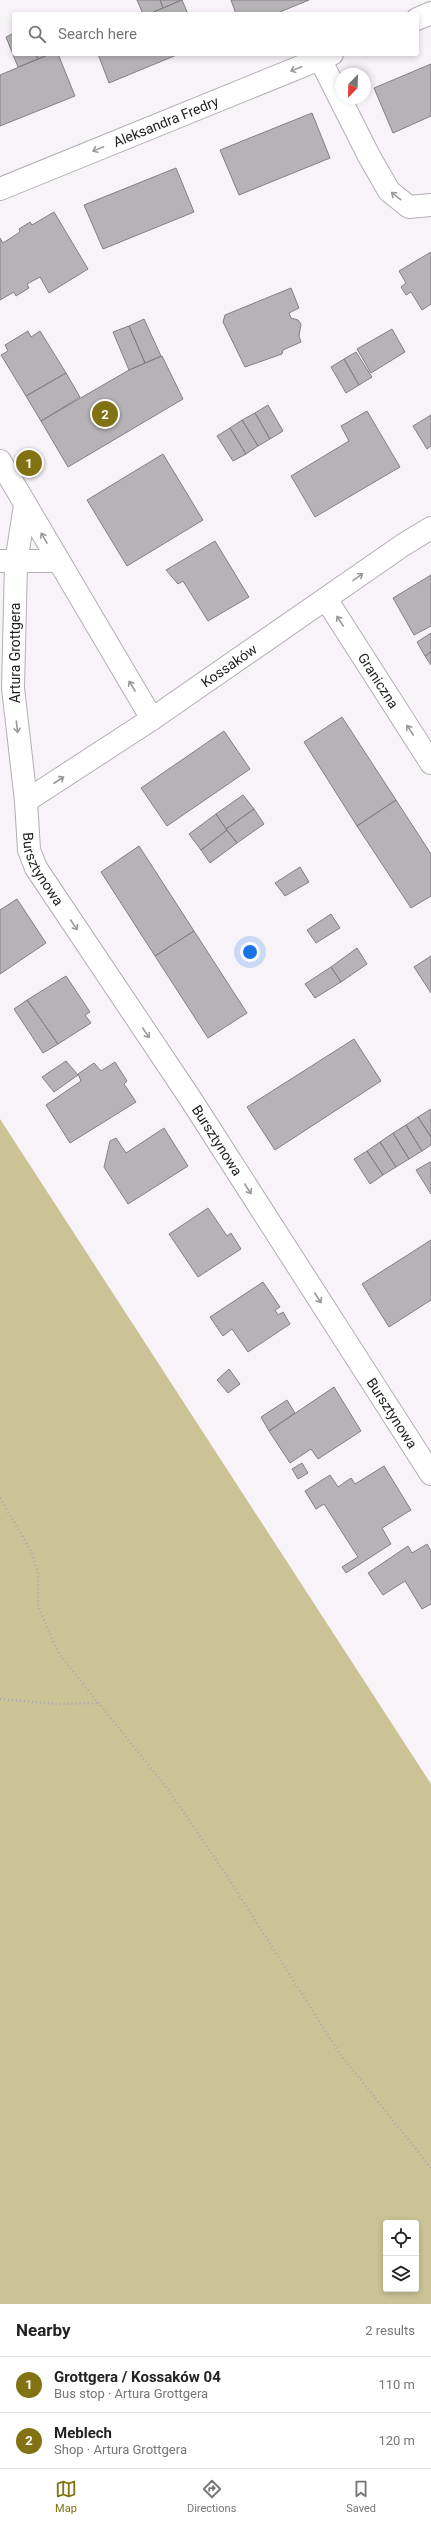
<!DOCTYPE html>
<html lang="en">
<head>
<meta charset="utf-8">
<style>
  body { margin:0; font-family:Roboto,sans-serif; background:#f6f6f6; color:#222 }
  .controls { position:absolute; right:12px; bottom:12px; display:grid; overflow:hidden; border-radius:4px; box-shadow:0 2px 6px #0003 }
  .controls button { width:36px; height:36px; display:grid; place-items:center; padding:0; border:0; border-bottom:1px solid #e0e0e0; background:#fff; color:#222; font:20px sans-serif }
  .compass { position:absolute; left:335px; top:68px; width:36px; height:36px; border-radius:50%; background:#fff; box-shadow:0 2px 6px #0003; rotate:203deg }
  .you { position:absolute; left:250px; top:952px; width:14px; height:14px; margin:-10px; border:3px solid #fff; border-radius:50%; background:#1a73e8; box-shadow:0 0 0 6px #1a73e833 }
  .badge { display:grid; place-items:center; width:26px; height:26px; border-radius:50%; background:#817213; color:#fff; font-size:13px; font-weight:700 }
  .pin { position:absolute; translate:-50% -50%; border:2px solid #fff; box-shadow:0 1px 4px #0006 }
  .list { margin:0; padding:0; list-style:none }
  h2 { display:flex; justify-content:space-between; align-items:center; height:52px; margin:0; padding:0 16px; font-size:17px }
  h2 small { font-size:13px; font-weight:400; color:#767676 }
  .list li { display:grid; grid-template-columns:26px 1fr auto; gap:12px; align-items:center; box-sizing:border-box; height:56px; padding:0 16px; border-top:1px solid #e0e0e0 }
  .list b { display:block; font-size:15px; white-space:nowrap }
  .list p { margin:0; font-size:13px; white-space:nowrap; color:#767676 }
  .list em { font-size:13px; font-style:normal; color:#767676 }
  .icon { flex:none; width:22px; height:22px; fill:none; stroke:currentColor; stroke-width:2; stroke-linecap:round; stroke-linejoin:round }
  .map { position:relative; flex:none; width:431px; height:2304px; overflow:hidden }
  .search { position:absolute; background:#fff; box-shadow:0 2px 6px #0003; left:12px; right:12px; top:12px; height:44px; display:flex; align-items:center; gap:10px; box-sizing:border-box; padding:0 14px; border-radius:4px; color:#767676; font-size:15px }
  .sheet { height:164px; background:#fff }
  nav { display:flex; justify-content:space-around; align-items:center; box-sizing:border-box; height:56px; border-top:1px solid #e0e0e0; background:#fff; font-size:11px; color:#767676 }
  nav a { display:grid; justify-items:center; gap:2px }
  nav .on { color:#817213 }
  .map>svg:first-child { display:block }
</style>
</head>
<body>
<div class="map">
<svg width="431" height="2304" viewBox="0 0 431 2304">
  <rect width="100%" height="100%" fill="#f7f3f8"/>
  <path fill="#cbc395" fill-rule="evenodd" d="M0,1119L431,1784V2304H0ZM386,2223H416V2289H386Z"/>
  <path fill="#b6b3b7" stroke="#838084" d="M137,0H160L163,8L149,14H143Z
    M160,0H182L163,8Z
    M182,0L188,14H149L163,8Z
    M231,0H309L275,14H236Z
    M14,33V54H35L38,59L18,67L6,37Z
    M35,54H50L38,59Z
    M50,54H58L75,96L0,126V75Z
    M98,54H179L109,83Z
    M431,64V116L393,133L374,88Z
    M312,113L330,158L239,195L220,150Z
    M176,168L194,212L103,249L84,205Z
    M54,212L88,269L49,293L40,277L27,284L29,288L16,296L14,292L0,300V238L3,243L20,232L19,229L30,222L32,225Z
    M431,252V304L422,310L411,292L406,295L401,287L406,283L399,271Z
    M291,288L299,308L289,313L291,318L298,320L301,324L299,336L301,342L283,350L282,354L245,367L223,322L225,315Z
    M144,319L161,356L145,363L129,326Z
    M129,326L145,363L129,370L113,332Z
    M392,329L405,352L371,373L357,349Z
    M28,331L31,337L40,331L66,373L26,396L1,355L8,351L5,345Z
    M356,352L372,377L359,385L344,359Z
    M162,356L183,399L68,467L41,421L129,370Z
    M344,359L359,385L346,393L331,367Z
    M66,373L80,397L41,421L26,396Z
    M268,405L283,431L270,439L255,413Z
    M367,411L400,467L315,517L291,476L349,441L341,426Z
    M255,413L270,439L258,446L242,420Z
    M431,415V446L427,449L413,426Z
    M242,420L258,446L246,454L230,428Z
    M230,428L246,454L233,461L217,436Z
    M163,454L203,520L127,566L87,500Z
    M215,541L249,597L208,621L183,581L178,584L166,570Z
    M431,575V626L414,635L393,598Z
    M431,633V652L425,656L417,642Z
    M431,652V665L425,656Z
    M342,717L396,800L357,826L304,742Z
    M224,731L250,769L167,826L141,788Z
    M243,795L254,809L226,829L216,814Z
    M396,800L431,854V896L411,908L357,826Z
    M254,809L264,824L237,843L226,829Z
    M216,814L227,830L201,850L189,834Z
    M227,830L237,843L210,863L201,850Z
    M139,846L194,931L155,956L101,872Z
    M300,867L309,882L285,896L275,883Z
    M17,899L46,943L0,974V910Z
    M331,914L340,928L316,943L307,930Z
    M194,931L247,1013L208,1038L155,956Z
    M357,948L367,964L341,982L331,967Z
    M431,956V993L414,967Z
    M331,967L341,982L315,998L305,984Z
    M66,976L90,1012L85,1015L91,1023L58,1044L27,1000Z
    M27,1000L58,1044L43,1053L14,1009Z
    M354,1039L381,1081L275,1150L247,1107Z
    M66,1061L78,1075L54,1092L42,1077Z
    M115,1062L127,1081L124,1084L136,1102L70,1143L46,1105L81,1081L78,1074L94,1063L101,1071Z
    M431,1109V1137L418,1117Z
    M418,1117L431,1137V1145L422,1151L406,1125Z
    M406,1125L422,1151L409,1159L393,1133Z
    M164,1128L188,1166L128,1204L104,1167L110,1141L116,1138L126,1153Z
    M393,1133L409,1159L396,1167L380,1142Z
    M380,1142L396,1167L383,1175L367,1151Z
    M367,1151L383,1175L370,1184L354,1159Z
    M430,1162L431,1163V1194L416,1170Z
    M208,1208L227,1236L231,1233L241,1249L198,1277L169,1234Z
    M431,1240V1300L389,1327L362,1284Z
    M263,1282L280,1307L275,1310L278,1315L283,1312L290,1324L248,1352L232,1329L223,1336L210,1317Z
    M229,1369L240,1384L228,1393L217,1380Z
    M334,1387L361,1431L318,1459L311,1449L290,1463L269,1431Z
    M287,1400L295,1413L269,1431L261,1417Z
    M302,1463L308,1473L298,1479L292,1469Z
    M384,1466L411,1510L382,1528L391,1544L346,1573L342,1567L358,1557L324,1504L316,1509L305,1491L330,1475L338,1487L351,1478L355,1484Z
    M427,1544L431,1551V1604L422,1609L405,1581L383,1595L368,1573L408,1546L412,1553Z"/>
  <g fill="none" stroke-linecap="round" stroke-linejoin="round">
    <g stroke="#b2aeb3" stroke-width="24">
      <g id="minor">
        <path d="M417,19L431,13"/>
        <path d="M320,59L369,156L389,191L409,207L431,205"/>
        <path id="s1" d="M0,189L332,54"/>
        <path d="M0,461L152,719"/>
        <path id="s2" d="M25,505L16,563L13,688L26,801L29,850L36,868L190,1098L431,1474"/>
        <path d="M0,561H58"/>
        <path id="s3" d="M326,599L431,763"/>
        <path id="s4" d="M26,801L152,719L403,545L431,528"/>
      </g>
    </g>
    <path stroke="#aca9ac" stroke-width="2.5" stroke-dasharray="1 3" stroke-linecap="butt" d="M0,1498L31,1551L38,1572V1606L59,1654L167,1788L229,1879L340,2054L431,2168
      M0,1699L56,1704L99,1703"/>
    <use href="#minor" stroke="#fff" stroke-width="22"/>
  </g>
  <defs><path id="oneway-shaft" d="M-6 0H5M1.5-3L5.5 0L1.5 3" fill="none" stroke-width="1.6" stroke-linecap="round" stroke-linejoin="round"/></defs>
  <g stroke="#9a9a9a">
    <use href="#oneway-shaft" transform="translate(296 69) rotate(158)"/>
    <use href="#oneway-shaft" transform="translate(98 149) rotate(158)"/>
    <use href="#oneway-shaft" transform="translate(396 196) rotate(-142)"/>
    <use href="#oneway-shaft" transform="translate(44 538) rotate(-120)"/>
    <use href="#oneway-shaft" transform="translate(358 577) rotate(-35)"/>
    <use href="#oneway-shaft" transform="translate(340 621) rotate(-123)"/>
    <use href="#oneway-shaft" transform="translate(132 686) rotate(-121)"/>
    <use href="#oneway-shaft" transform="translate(17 727) rotate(83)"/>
    <use href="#oneway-shaft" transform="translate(410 730) rotate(-123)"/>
    <use href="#oneway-shaft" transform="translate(59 780) rotate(-33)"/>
    <use href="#oneway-shaft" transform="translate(74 925) rotate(56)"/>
    <use href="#oneway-shaft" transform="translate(146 1033) rotate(56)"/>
    <use href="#oneway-shaft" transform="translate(248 1189) rotate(57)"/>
    <use href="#oneway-shaft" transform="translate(318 1298) rotate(57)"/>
  </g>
  <g text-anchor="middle" stroke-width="3.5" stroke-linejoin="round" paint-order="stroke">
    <g font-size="14" fill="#1f1e1f" stroke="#fff">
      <text dy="5" stroke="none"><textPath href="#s1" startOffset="179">Aleksandra Fredry</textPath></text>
      <text transform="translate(15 653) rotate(-90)" y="5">Artura Grottgera</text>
      <text dy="5" stroke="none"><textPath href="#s4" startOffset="244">Kossaków</textPath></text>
      <text dy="5" stroke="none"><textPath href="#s3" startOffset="97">Graniczna</textPath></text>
      <text dy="5" stroke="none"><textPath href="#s2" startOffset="369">Bursztynowa</textPath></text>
      <text dy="5" stroke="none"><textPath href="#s2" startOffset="693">Bursztynowa</textPath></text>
      <text dy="5" stroke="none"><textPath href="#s2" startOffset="1017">Bursztynowa</textPath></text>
    </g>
  </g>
</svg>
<div class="controls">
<button><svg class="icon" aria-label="locate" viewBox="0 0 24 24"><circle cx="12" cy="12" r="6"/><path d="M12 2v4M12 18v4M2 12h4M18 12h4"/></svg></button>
<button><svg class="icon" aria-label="layers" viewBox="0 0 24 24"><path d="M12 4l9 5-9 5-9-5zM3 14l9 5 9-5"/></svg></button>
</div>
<svg class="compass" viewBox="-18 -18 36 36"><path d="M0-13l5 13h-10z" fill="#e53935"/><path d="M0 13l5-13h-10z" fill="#767676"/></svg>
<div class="you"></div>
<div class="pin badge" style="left:29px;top:463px">1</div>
<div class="pin badge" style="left:105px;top:414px">2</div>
<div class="search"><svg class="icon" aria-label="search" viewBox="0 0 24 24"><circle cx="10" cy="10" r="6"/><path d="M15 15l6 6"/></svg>Search here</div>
</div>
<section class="sheet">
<h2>Nearby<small>2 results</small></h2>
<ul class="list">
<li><span class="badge">1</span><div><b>Grottgera / Kossaków 04</b><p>Bus stop · Artura Grottgera</p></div><em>110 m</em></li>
<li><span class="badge">2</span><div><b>Meblech</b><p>Shop · Artura Grottgera</p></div><em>120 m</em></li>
</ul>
</section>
<nav>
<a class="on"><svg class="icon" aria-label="map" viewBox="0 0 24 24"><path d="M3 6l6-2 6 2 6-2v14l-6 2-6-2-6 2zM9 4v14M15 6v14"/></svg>Map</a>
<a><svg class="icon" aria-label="directions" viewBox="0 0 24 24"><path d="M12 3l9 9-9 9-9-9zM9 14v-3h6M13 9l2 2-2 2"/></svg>Directions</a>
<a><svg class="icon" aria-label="saved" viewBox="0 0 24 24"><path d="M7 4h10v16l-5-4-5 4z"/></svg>Saved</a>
</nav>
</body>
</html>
